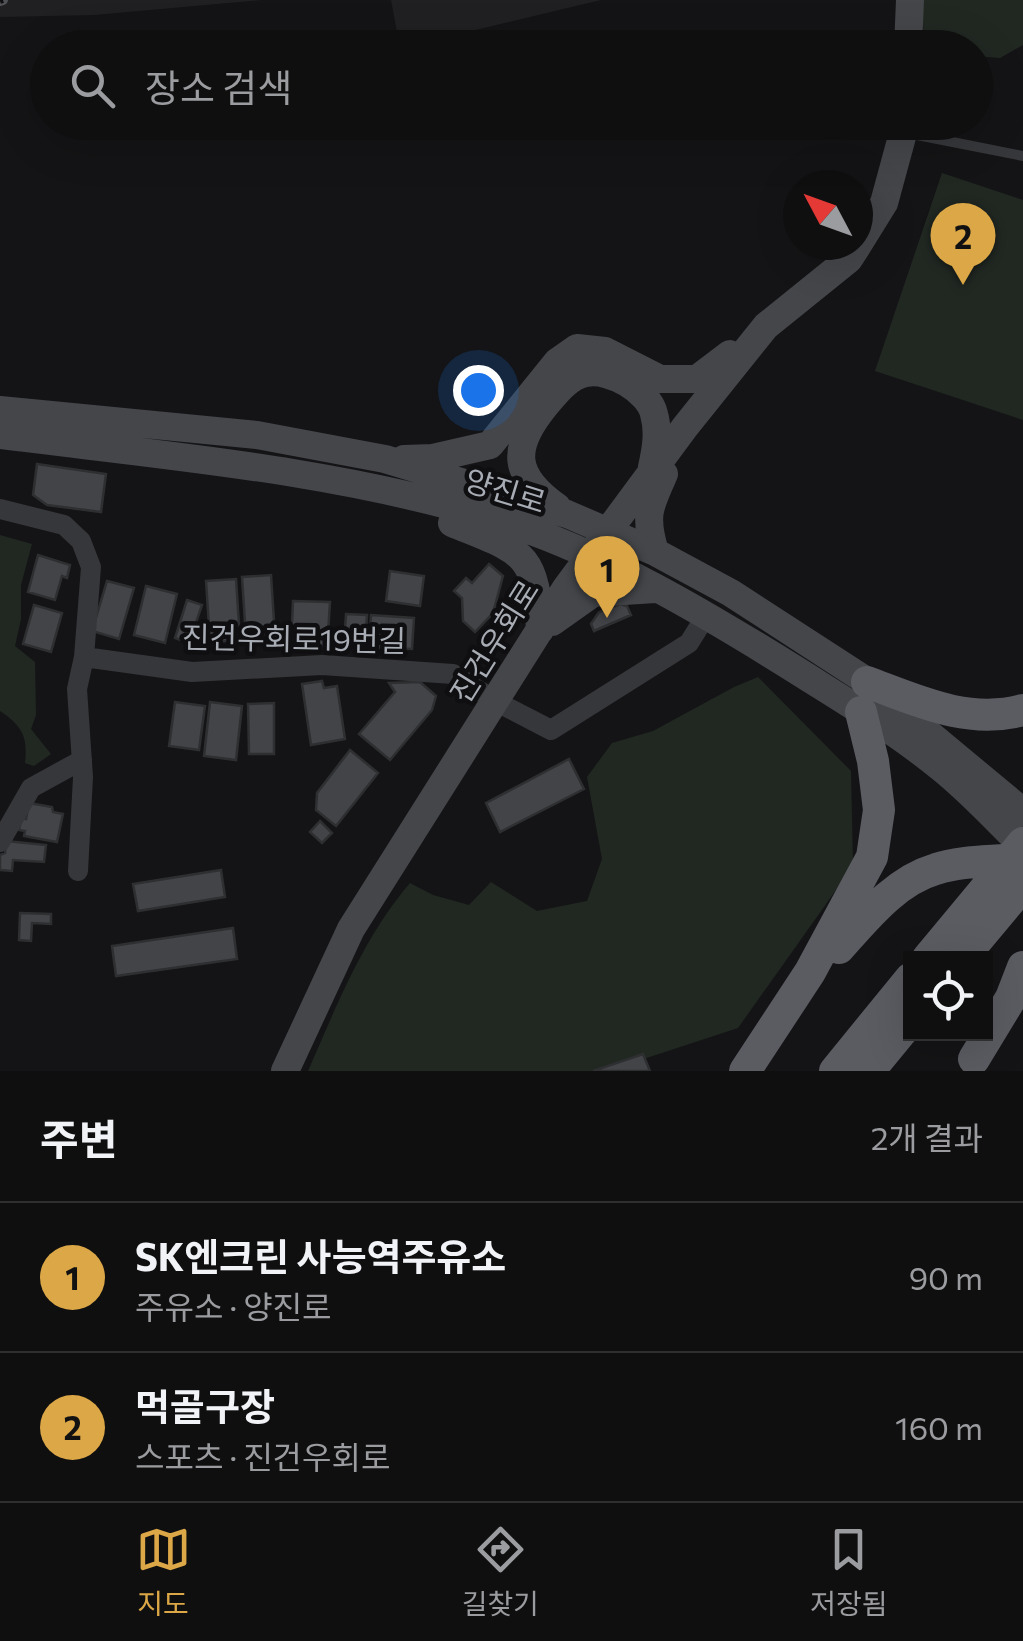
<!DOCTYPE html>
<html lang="ko">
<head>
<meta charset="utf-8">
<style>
  body { margin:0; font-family:Commissioner,"Noto Sans KR",sans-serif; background:#181819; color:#f1f3f6 }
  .controls { position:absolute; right:30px; bottom:30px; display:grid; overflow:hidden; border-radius:0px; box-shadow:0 10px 40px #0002 }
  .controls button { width:90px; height:90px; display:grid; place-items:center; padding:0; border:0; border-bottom:2px solid #2f2f30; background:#0f0f10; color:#f1f3f6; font:50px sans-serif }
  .compass { position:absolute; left:783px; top:170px; width:90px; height:90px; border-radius:50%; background:#0f0f10; box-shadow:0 10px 40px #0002; rotate:311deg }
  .you { position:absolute; left:478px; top:390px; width:35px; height:35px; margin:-25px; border:8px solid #fff; border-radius:50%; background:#1a73e8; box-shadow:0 0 0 15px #1a73e833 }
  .badge { display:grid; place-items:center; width:65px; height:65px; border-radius:50%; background:#dca746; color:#111; font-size:32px; font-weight:700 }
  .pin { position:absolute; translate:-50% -82px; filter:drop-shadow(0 2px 5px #0008) }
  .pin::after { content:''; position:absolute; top:52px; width:35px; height:30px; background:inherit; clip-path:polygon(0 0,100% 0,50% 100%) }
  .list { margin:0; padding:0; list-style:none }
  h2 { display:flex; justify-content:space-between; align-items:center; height:130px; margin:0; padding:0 40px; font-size:42px }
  h2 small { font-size:32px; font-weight:400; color:#9b9c9f }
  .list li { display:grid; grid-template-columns:65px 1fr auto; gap:30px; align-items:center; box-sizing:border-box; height:150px; padding:0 40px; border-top:2px solid #2f2f30 }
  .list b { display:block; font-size:38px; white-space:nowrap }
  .list p { margin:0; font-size:32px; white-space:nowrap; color:#9b9c9f }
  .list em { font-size:32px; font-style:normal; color:#9b9c9f }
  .icon { flex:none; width:55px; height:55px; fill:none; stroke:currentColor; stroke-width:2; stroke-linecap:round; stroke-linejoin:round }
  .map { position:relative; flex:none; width:1023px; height:1071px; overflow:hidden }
  .search { position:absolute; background:#0f0f10; box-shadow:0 10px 40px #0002; left:30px; right:30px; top:30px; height:110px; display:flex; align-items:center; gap:25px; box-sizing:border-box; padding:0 35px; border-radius:55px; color:#9b9c9f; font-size:38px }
  .sheet { height:430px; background:#0f0f10 }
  nav { display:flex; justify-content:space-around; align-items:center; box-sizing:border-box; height:140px; border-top:2px solid #2f2f30; background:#0f0f10; font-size:28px; color:#9b9c9f }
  nav a { display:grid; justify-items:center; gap:5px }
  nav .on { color:#dca746 }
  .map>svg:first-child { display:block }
</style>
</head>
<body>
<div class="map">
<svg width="1023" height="1071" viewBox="0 0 1023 1071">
  <rect width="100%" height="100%" fill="#141416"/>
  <path fill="#202023" d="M0,0H263L94,15L0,17Z
    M391,0H601L400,48Z"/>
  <path fill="#212822" d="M922,0H1023V45L1000,58L976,56V48L924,47Z
    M942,173L1023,200V420L875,371Z
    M0,535L32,544L21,585V619L15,646L35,662L36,715L31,729L51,754L34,766L25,763C28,736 22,726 0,711Z
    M758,677L851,771L853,866L738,1028L607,1071H308C337,1005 363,938 410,883L433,895L469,905L491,882L537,911L587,901L602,859L587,777L612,743L653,731L734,687Z"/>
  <path fill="#434448" stroke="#2e2f31" stroke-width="2.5" d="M37,464L106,474L101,512L47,505L33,495Z
    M38,555L70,565L67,578L62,576L55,600L28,592Z
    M489,564L503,576L493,613L475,632L463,621L462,598L454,591L466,578L472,583Z
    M390,571L424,576L420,606L386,601Z
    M271,575L275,636L246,638L242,577Z
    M236,579L240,640L210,642L206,581Z
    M107,581L134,588L119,639L92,631Z
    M146,586L177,594L165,643L134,635Z
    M187,600L202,605L189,643L175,638Z
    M293,601L330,602L327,650L291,648Z
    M620,604L627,606L631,615L594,631L591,624L599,612Z
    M34,605L62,613L51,652L23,644Z
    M346,614L367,615L365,646L344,644Z
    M371,615L414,618L412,649L369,647Z
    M322,681L324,688L337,686L345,739L311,745L302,684Z
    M420,682L436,696L432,710L390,760L359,734L395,692L389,683Z
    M175,702L205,706L199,750L169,746Z
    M210,702L242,706L236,760L204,756Z
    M274,703V754H249L248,704Z
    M350,750L378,773L336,826L316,810L317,793Z
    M569,759L584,789L500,832L486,803Z
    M29,803L52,807L53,812L63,814L57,842L24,836L25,831L19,830L21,818L26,819Z
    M320,821L332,833L322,843L310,832Z
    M6,841L46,845L44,862L13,860L12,871L0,870V855L5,853Z
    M221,870L225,897L138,911L133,884Z
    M20,913L51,914V924L32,923L31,941L19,940Z
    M233,928L237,959L116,976L112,946Z
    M643,1054L650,1071H593Z"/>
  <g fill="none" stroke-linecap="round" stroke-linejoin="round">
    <path stroke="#36373a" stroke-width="10" d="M907,133L1023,156"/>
    <path stroke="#36373a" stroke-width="20" d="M0,509L64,525L81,541L91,567L84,657L77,689L83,777L78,871
      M84,657L192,672L322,665L453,674L497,702L551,730L689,643L707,614
      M0,842L31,788L82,760"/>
    <path stroke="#44464a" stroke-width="28" d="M908,48L910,0
      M858,245L884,203L906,122
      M0,410L257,435L385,459L567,514L655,552L731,593L862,678L1023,812
      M0,435C167,456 339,470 500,520C606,554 703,612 796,670C845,701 896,731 941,768C970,791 996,820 1023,846
      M404,459L433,458L490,445L557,362L577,348L605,351L660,379H697L730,354
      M557,507C512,475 511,448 545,406C556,393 569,376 586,373C610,368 649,391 654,414C659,432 656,449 652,467
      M452,523C522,552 536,550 540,630
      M655,552C644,516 649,507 664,474
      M552,622L593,593L655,589
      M285,1071L351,929L566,588L685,427L766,326L849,259L858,245"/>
    <path stroke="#5a5c62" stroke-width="32" d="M867,682C918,701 968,725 1023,710
      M839,948C866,918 895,881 936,869C964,860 994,862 1023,858
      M928,958L987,887
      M962,958L1023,885
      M974,1059L1011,998L1023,967
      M745,1071L810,972L872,857L879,810L873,761L861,712
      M835,1071L910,979
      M869,1071L910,1021"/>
    <g stroke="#4f5155" stroke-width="10">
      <path id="rail" d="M0,1L3,0"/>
    </g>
    <use href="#rail" stroke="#0f0f11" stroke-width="6" stroke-dasharray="19" stroke-linecap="butt"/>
    <path stroke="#5a5c62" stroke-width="32" d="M987,887L1023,843"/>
  </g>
  <g text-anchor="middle" stroke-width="9" stroke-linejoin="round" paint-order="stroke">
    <g font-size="30" fill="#a8acb4" stroke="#0f0f11">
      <text transform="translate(505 492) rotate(17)" y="10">양진로</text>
      <text transform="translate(294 640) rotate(1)" y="10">진건우회로19번길</text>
      <text transform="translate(495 642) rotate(-58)" y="10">진건우회로</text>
    </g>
  </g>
</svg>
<div class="controls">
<button><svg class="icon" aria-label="locate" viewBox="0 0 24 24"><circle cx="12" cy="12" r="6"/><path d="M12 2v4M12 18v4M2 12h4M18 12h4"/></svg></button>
</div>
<svg class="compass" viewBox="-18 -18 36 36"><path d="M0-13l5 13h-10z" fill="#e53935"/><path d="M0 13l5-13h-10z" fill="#9b9c9f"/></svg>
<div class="you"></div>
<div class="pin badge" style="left:607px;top:618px">1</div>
<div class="pin badge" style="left:963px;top:285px">2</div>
<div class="search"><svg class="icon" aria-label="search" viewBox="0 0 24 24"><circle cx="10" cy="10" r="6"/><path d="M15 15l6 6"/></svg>장소 검색</div>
</div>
<section class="sheet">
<h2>주변<small>2개 결과</small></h2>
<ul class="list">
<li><span class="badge">1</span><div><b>SK엔크린 사능역주유소</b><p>주유소 · 양진로</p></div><em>90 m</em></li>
<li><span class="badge">2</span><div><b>먹골구장</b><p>스포츠 · 진건우회로</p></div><em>160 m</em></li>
</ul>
</section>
<nav>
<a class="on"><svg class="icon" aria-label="map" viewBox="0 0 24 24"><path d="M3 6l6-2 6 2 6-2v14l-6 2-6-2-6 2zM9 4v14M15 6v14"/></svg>지도</a>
<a><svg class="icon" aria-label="directions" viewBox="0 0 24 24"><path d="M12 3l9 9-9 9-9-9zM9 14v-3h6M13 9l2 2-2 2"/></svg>길찾기</a>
<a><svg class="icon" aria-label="saved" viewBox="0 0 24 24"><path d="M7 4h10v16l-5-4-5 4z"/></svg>저장됨</a>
</nav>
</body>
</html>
